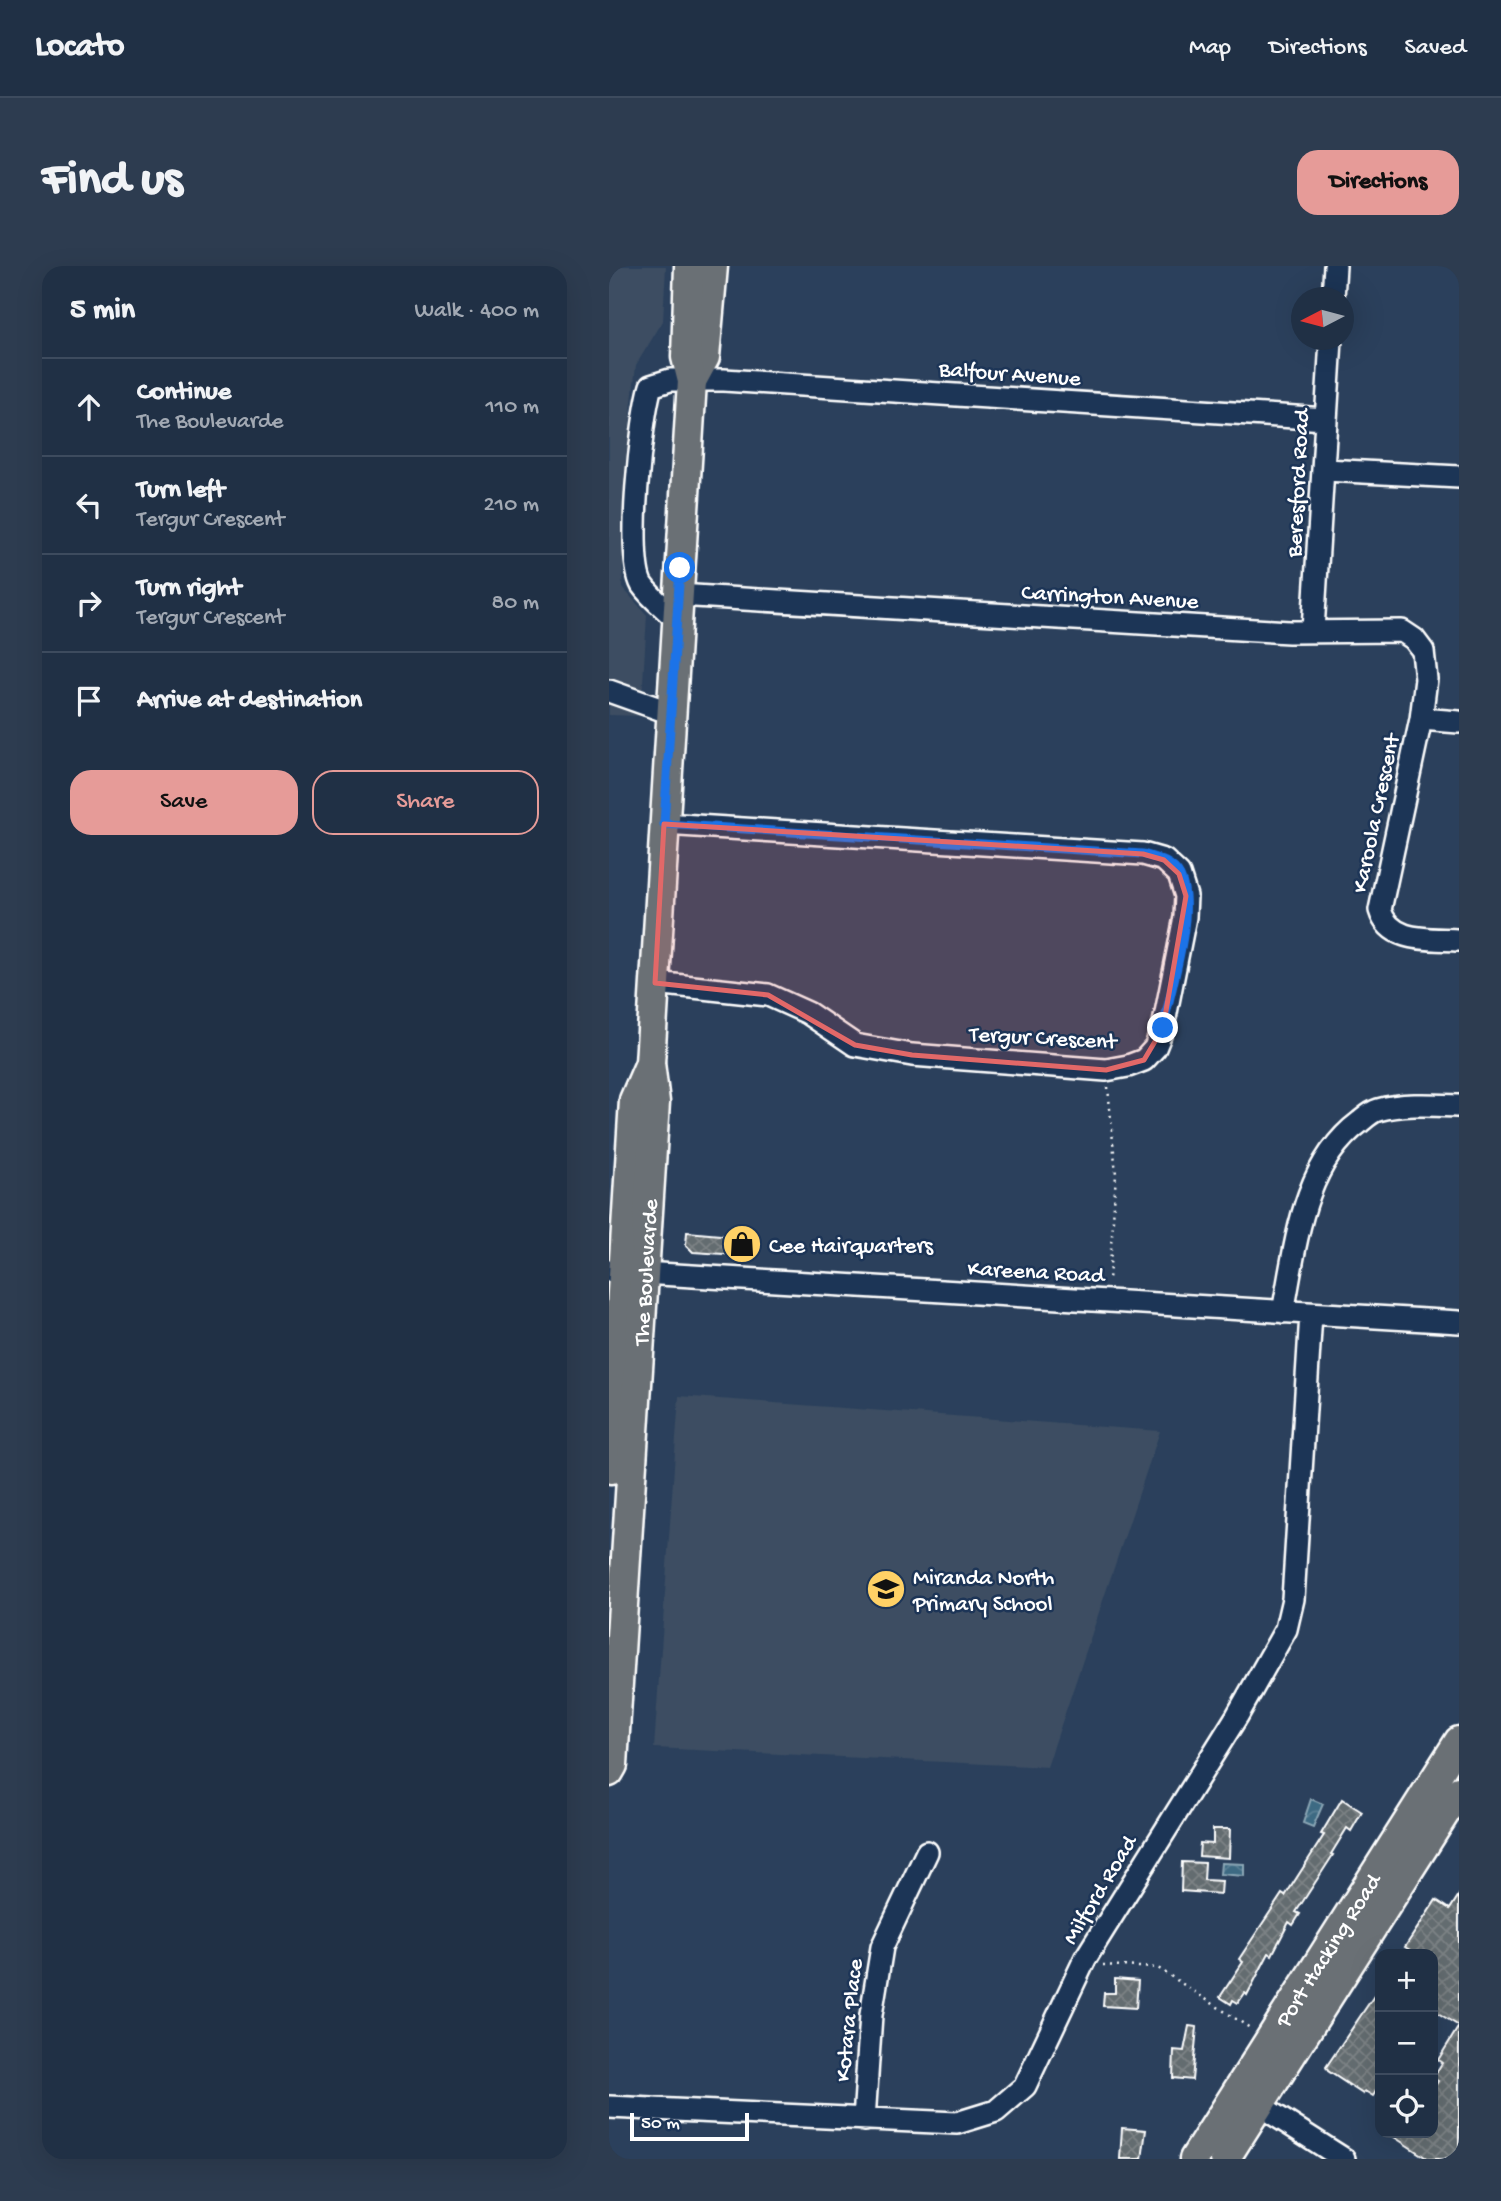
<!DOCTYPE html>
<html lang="en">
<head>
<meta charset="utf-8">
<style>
  body { margin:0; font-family:"Gochi Hand",sans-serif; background:#2d3c50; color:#f1f3f6 }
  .controls { position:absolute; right:21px; bottom:21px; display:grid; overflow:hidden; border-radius:14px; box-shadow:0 7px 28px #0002 }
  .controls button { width:63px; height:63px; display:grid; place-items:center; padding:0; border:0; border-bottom:2px solid #3d4b5e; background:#203045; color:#f1f3f6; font:35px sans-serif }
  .compass { position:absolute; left:682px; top:21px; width:63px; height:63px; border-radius:50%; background:#203045; box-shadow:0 7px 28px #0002; rotate:264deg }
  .scale { position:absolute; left:21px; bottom:18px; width:119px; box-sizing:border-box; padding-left:7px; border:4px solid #fff; border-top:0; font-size:19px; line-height:24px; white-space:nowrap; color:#fff; -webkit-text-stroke:5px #1d3557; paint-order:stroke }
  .stop { position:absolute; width:21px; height:21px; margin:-16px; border:5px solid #1a73e8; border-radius:50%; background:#fff }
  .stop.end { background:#1a73e8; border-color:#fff; box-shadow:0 2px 7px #0008 }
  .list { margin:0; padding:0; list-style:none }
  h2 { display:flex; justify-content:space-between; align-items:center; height:91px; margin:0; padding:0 28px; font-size:30px }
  h2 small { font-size:23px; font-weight:400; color:#a2a9b3 }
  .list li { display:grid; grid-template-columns:46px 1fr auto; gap:21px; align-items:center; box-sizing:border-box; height:98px; padding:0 28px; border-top:2px solid #3d4b5e }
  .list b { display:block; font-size:26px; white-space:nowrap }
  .list p { margin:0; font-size:23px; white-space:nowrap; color:#a2a9b3 }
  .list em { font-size:23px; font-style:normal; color:#a2a9b3 }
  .actions { display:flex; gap:14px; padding:21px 28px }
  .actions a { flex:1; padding:16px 0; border:2px solid #e69b98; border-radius:21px; text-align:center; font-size:24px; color:#e69b98 }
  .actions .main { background:#e69b98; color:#111 }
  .icon { flex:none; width:38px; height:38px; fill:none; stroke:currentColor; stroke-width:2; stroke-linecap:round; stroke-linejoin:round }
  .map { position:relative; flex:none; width:850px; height:1893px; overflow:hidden; border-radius:21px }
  header { display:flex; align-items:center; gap:42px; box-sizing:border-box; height:98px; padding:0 35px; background:#203045; border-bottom:2px solid #3d4b5e }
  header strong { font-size:33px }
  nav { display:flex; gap:38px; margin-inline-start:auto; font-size:24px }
  .intro { display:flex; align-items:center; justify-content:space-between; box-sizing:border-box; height:168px; padding:0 42px }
  h1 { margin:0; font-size:49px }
  .button { padding:18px 32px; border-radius:21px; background:#e69b98; color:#111; font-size:24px; font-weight:700 }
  main { display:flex; gap:42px; padding:0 42px }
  aside { flex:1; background:#203045; border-radius:21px; box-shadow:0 7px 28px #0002 }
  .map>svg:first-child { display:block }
</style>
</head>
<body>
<header>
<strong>Locato</strong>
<nav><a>Map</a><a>Directions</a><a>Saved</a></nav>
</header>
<div class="intro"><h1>Find us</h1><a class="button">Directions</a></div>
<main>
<aside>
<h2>5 min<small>Walk · 400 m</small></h2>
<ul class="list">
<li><svg class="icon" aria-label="ahead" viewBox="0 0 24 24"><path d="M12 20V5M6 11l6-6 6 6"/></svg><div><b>Continue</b><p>The Boulevarde</p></div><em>110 m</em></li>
<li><svg class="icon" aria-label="left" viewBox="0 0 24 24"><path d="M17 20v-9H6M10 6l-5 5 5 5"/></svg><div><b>Turn left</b><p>Tergur Crescent</p></div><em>210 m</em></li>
<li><svg class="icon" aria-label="right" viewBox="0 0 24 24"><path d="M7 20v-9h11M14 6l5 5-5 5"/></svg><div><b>Turn right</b><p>Tergur Crescent</p></div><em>80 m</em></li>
<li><svg class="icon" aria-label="arrive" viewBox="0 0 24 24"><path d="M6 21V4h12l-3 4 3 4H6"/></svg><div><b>Arrive at destination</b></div></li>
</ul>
<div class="actions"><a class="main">Save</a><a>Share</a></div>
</aside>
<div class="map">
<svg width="850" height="1893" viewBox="0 0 850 1893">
  <defs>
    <pattern id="water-waves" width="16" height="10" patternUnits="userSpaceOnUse" patternTransform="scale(1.75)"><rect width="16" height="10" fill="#3e6a83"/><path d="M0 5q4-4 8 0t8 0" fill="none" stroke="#5b8096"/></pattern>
    <pattern id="building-cross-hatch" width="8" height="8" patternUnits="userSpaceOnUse" patternTransform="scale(1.75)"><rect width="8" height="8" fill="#646c70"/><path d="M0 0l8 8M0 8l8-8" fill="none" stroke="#7b8285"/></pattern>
  </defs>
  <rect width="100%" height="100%" fill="#2b405c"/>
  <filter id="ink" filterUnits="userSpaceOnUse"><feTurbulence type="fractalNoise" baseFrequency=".0143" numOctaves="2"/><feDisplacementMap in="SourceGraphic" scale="14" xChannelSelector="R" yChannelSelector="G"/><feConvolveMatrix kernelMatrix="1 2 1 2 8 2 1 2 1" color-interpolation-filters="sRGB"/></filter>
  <g filter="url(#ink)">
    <path fill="#3c4d62" d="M0,0H57L54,55L27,99L22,146L13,321L38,349L32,450L0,449Z
      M70,1130L551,1165L438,1501L45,1482Z"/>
    <path fill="url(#water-waves)" stroke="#8ba6b5" stroke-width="2" d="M702,1533L714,1538L704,1561L694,1557Z
      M612,1597L635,1598V1610L611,1608Z"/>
    <path fill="url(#building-cross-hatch)" stroke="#fff" stroke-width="2" d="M78,966L122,970V966L146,968L145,990L84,986L77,979Z
      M733,1533L753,1546L742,1565L738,1562L722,1588L724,1589L687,1646L691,1648L684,1659L680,1656L663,1689L660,1687L638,1729L636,1727L629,1737L624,1734L622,1738L611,1731L634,1696L630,1693L673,1628L676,1630L715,1569L712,1568Z
      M604,1563H621L620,1592L590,1590L591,1577L604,1578Z
      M573,1596L596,1597L595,1614L613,1615L612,1628L572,1625Z
      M850,1629V1882L843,1893H819L779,1867H824V1823L829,1815L824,1812L833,1797L829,1794L850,1760L824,1744V1688H807L796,1681L827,1634L841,1643Z
      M506,1713L529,1715L527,1742L494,1740L495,1727H506Z
      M771,1721V1819L764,1830L756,1825L754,1828L719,1805L717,1801Z
      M580,1760L588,1761L583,1814L564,1812L565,1784L575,1785Z
      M513,1862L537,1864L533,1893H511Z"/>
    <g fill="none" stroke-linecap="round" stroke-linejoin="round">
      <g stroke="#fff" stroke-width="26">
        <path id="minor" d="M724,32L726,0
          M716,204L850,211
          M69,329L680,366L793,365L805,373L814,385L817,413L812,453L771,644C781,678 821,672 850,674
          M68,354C57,343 42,332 33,319C17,292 32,153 42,120L61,114H115L717,153
          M704,364L722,74
          M0,425L62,447
          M812,453L850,456
          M46,717L159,729L199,747L246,779L303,789L497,804L519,800L535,794L546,782L554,762L576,651L577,630L570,608L555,594L534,588L55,558
          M0,1005L850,1056
          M674,1046C687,979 693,899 751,856C756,852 762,846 769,844C794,837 824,839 850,840
          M650,1839L735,1893
          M0,1841L348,1857L387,1845L416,1820L476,1693L628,1450L677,1363L684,1333L702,1048
          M255,1854L262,1749L273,1681L318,1586"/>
      </g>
      <g stroke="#fff" stroke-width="33">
        <g id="major">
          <path d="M83,115L96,91L104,0"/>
          <path d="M2,1203L25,834L41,797"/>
          <path id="s1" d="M0,1506L4,1499L7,1449L46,836L41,797L83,115L77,91L80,0"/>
          <path id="s2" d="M585,1893L850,1475"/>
          <path d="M616,1893L850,1525"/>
        </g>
      </g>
      <path stroke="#fff" stroke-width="2.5" stroke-dasharray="2 5" stroke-linecap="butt" d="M499,821L507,908L500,1015
        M494,1699L549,1702L641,1762"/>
      <use href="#minor" stroke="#1d3557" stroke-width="21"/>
      <use href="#major" stroke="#6b7074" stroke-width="28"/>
    </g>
  </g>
  <g fill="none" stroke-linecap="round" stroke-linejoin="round" filter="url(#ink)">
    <path stroke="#1a73e8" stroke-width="9" d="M71,302L55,558L534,588C547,592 564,596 571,610C588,645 561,724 554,762"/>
  </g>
  <path fill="#e26868" fill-opacity="0.2" stroke="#e26868" stroke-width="5" stroke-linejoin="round" d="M55,558L534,588L555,594L570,608L577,630L554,762L535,794L497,804L303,789L246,779L159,729L46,717Z"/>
  <defs>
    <g id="shop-disc" transform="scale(2.0125)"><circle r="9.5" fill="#ffd166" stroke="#1d3557"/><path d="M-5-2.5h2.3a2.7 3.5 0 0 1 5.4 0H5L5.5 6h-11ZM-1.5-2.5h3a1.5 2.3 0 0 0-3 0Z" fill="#111"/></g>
    <g id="school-disc" transform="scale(2.0125)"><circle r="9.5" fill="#ffd166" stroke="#1d3557"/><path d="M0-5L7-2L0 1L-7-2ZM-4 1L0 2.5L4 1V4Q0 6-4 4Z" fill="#111"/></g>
  </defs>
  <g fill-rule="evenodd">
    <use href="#shop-disc" x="133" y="978"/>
    <use href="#school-disc" x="277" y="1323"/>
  </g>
  <g text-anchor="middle" stroke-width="5" stroke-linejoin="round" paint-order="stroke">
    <g font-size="23" fill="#fff" stroke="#1d3557">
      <text transform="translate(401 106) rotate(4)" y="8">Balfour Avenue</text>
      <text transform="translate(687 217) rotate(-87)" y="8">Beresford Road</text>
      <text transform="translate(501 329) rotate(3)" y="8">Carrington Avenue</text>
      <text transform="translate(765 547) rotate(-78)" y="8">Karoola Crescent</text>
      <text transform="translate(434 770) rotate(3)" y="8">Tergur Crescent</text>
      <text transform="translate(427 1004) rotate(3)" y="8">Kareena Road</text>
      <text dy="8" stroke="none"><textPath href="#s1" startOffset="502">The Boulevarde</textPath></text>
      <text transform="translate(489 1623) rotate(-59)" y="8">Milford Road</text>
      <text dy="8" stroke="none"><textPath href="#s2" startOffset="248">Port Hacking Road</textPath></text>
      <text transform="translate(238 1754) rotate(-84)" y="8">Kotara Place</text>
    </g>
    <g font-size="23" fill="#fff" stroke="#1d3557" text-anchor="start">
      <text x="160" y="986">Cee Hairquarters</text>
      <text x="304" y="1318">Miranda North<tspan x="304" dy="26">Primary School</tspan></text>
    </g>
  </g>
</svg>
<div class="controls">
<button>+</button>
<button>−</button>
<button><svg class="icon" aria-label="locate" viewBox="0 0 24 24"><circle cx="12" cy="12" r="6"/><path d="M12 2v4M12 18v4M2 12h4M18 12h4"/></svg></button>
</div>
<svg class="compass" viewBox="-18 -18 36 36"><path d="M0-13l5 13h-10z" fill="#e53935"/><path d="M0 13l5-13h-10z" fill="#a2a9b3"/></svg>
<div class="scale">50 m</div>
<div class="stop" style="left:71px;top:302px"></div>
<div class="stop end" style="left:554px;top:762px"></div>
</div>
</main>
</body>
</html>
